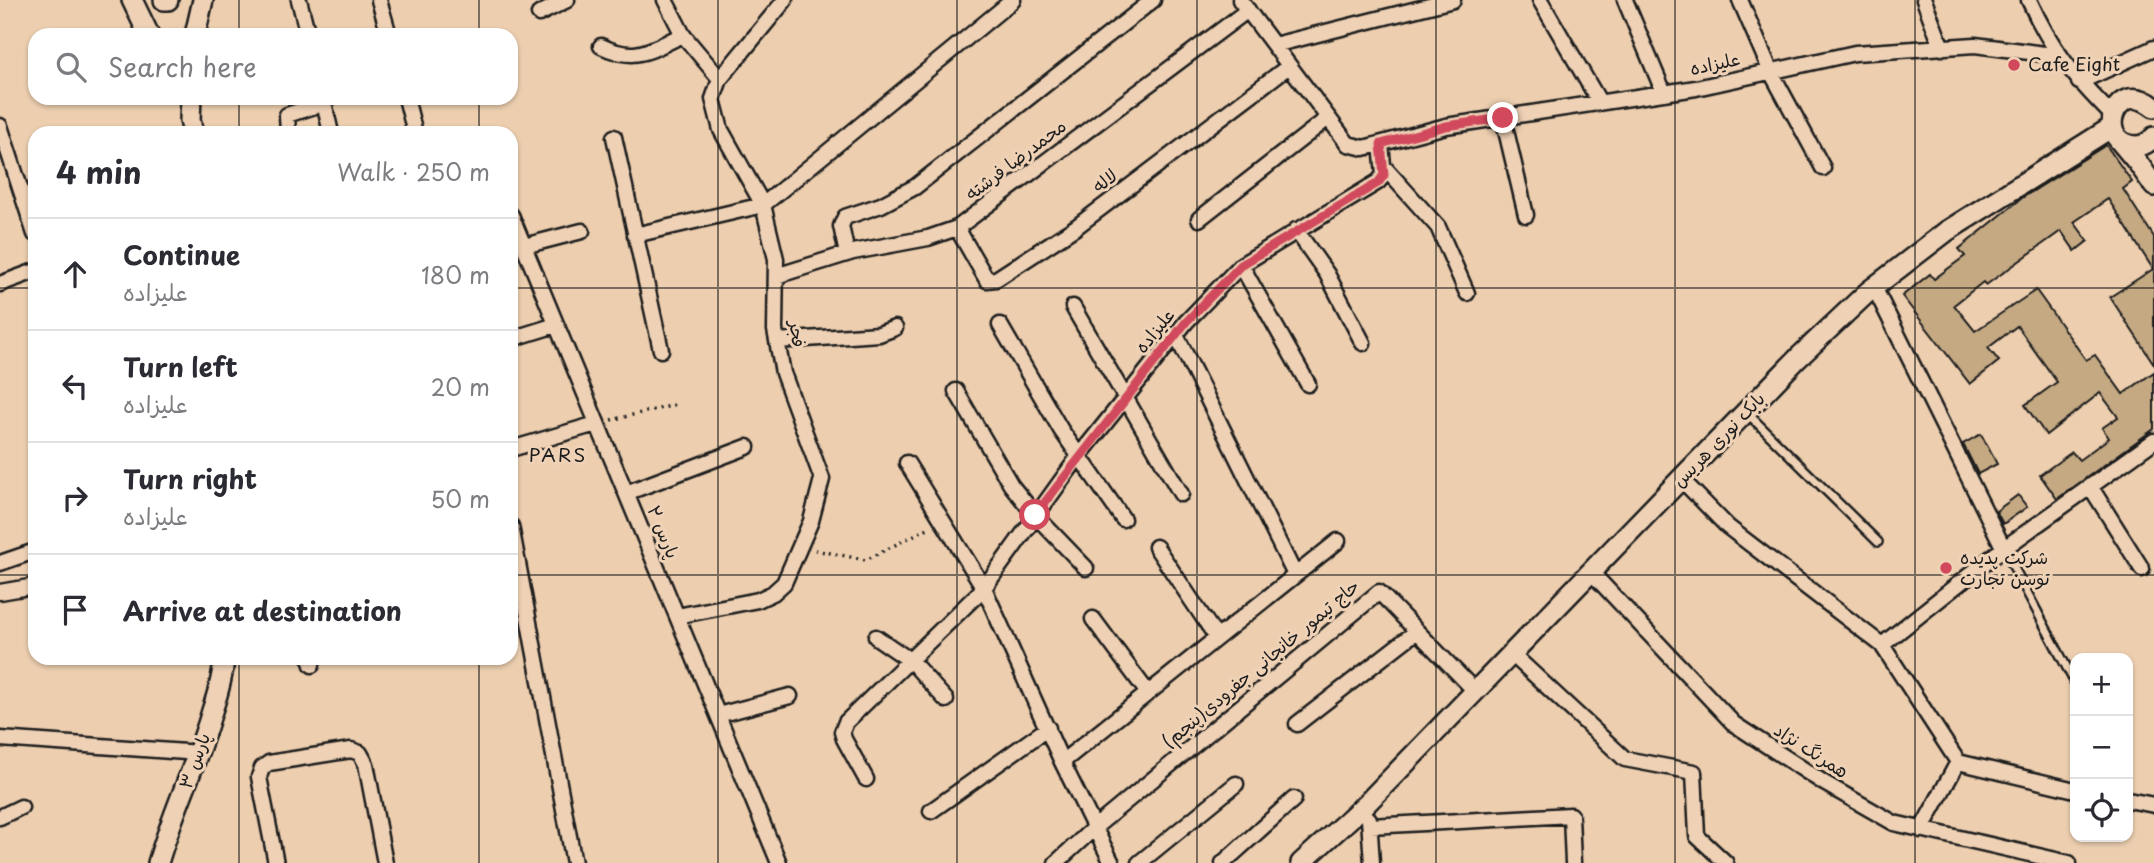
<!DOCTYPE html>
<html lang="en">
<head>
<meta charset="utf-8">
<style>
  body { margin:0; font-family:"Playpen Sans","Playpen Sans Arabic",sans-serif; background:#f7f7f7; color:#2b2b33 }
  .controls { position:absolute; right:21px; bottom:21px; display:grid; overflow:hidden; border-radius:14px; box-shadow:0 2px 5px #0004 }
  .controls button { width:63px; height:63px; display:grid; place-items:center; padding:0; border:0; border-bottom:2px solid #e1e1e2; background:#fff; color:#2b2b33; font:35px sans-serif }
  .stop { position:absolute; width:21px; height:21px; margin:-16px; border:5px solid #d1495b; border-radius:50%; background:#fff }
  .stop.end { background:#d1495b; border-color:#fff; box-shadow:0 2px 7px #0008 }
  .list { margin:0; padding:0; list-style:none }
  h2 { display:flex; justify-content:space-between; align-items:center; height:91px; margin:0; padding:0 28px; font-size:30px }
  h2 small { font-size:23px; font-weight:400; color:#7c7c81 }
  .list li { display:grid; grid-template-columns:46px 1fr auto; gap:21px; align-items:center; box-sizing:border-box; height:112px; padding:0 28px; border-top:2px solid #e1e1e2 }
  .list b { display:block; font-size:26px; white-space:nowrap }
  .list p { margin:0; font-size:23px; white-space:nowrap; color:#7c7c81 }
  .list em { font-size:23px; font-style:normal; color:#7c7c81 }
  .icon { flex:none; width:38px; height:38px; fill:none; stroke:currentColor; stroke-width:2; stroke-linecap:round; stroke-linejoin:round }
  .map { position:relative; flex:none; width:2154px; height:863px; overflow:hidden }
  .search { position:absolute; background:#fff; box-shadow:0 2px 5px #0004; left:28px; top:28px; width:490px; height:77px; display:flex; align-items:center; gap:18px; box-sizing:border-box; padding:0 24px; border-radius:21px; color:#7c7c81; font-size:26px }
  .panel { position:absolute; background:#fff; box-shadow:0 2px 5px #0004; left:28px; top:126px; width:490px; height:539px; border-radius:21px }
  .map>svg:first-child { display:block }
</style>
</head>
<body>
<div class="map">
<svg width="2154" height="863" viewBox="0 0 2154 863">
  <rect width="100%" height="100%" fill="#edcfb0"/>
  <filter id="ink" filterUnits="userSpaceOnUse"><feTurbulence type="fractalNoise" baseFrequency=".0143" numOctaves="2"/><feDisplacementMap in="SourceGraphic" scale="14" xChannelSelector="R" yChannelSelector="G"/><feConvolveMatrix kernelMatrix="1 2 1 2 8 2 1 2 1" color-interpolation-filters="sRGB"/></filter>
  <g filter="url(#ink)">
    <path fill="#c4a983" stroke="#1c1c1c" stroke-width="2" d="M2106,145L2132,182L2123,189L2154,237V364L2110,297L2153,269L2108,199L2074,222L2088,241L2075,251L2061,231L1986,285L1983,282L1954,305L1975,331L2036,290L2086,360L2095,355L2123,394L2154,372V429L2057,499L2040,475L2072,452L2079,460L2109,438L2102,428L2118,417L2100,393L2046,435L2025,405L2057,382L2017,326L1988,348L1999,361L1970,384L1902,296L1930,274L1934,279L1965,256L1959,249L2022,198Z
      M1981,434L1997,464L1978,474L1963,444Z
      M2018,495L2027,507L2003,524L1996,511Z"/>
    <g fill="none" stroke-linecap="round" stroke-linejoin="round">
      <g stroke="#1c1c1c" stroke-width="12">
        <path id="lane" d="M1746,412L1878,542
          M2004,549L2075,683"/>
      </g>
      <g stroke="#1c1c1c" stroke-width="19">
        <path id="street" d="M299,0L308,35
          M379,0L389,35
          M665,0L683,35L720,79
          M1240,0L1348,144L1364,148L1446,126L1696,88L1855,53L1975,45L2060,56
          M1540,0L1600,103
          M1625,0L1664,93
          M1740,0L1771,72L1823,168
          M1924,0L1942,48
          M2029,0C2051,49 2074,77 2112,115
          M539,14L567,0
          M1274,45L1453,0
          M601,46C637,63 649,50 683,35
          M2079,82L2154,48
          M323,98L331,133
          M406,98L415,133
          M1503,118L1526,215
          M0,126L35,234
          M288,133L287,115L324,103
          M614,137L661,350
          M1384,167L1438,227L1467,293
          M511,215L779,863
          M1199,219L1328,118
          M957,228L987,280L996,279L1076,227L1289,66
          M1296,230L1327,274L1363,343
          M635,235L763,205L1013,0
          M524,246L582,231
          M847,254L841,226L845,217L881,205L915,187L1153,0
          M1241,265L1308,384
          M776,276L853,252L928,238L957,228L1248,10
          M0,284L35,271
          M1874,287L2004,549
          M1073,307L1181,494
          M1000,325L1061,430L1123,519
          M1176,335L1295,575
          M511,339L556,325
          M777,341L879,334L895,328
          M956,391L1011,485L1035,515L1086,568
          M511,449L596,424
          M907,463L984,588L1062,762L1112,863
          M1681,479L1728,527L1882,645L1958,762L2075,790
          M2090,486L2142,569
          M626,493L747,447
          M511,526L574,863
          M1156,547L1217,638
          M0,563L35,551
          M1591,572L1734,724L1824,783L1894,823L2069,863
          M0,592L35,586
          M677,616L758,600L773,593L784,583L811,521L822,479L783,373L775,330L776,259L763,205L721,130L713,99L720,79L785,0
          M1093,619L1148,693
          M876,637L911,661L946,700
          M1882,645L1996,554L2154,441
          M1512,654L1625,759L1694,772L1697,836L1726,863
          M310,658L312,665
          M718,715L790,696
          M1297,724L1417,631
          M0,739L200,753
          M1062,762L1338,541
          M866,779L844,739L842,732L846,722L984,588L1079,456L1186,322L1241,265L1378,182L1384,175L1381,144
          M2128,800L2154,805
          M931,811L1048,728
          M0,817L21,807
          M1369,819L1372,863
          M1370,826L1571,815L1573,863
          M1921,830L1958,762
          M276,863L259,777L262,768L269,763L351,750L360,753L366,764L385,863
          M1056,863L1094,828L1379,592L1475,691
          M1139,863L1236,784
          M1223,863L1294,799"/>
      </g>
      <g stroke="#1c1c1c" stroke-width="24">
        <path id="secondary" d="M132,0L149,35
          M164,0H168
          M195,35L203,0
          M191,98L190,120L193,133
          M2154,107C2115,75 2093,143 2135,146C2143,146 2149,143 2154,137
          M2118,139L2138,163L2154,186
          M158,863C173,811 197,763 212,711C218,693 223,676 224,658
          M1301,863L1368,802L1798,358L1869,291L1947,231L2112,127"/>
      </g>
      <path stroke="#1c1c1c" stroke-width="3.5" stroke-dasharray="2 5" stroke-linecap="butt" d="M611,420L679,404
        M815,550L866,560L928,528"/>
      <use href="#lane" stroke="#efd2b6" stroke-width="7"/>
      <use href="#street" stroke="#efd2b6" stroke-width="14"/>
      <use href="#secondary" stroke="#efd2b6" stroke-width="19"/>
    </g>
  </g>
  <g fill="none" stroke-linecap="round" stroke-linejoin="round" filter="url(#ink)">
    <path stroke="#d1495b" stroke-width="9" d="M1035,515L1186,322L1241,265L1378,183L1384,175L1381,144L1446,126L1503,118"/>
  </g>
  <path fill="none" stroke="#1c1c1c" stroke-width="2" stroke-opacity="0.55" d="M239,0V35M479,0V35M718,0V863M957,0V863M1197,0V863M1436,0V863M1675,0V863M1915,0V863M239,98V133M479,98V133M0,288H35M511,288H2154M0,575H35M511,575H2154M239,658V863M479,658V863"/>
  <g fill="#d1495b" stroke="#efd2b6" stroke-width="2.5">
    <circle cx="2014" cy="65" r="7"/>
    <circle cx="1946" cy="568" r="7"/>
  </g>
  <g text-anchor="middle" stroke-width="6" stroke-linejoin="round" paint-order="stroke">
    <g font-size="18" fill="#1c1c1c" stroke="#efd2b6">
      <text transform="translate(1715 64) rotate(-12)" y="6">علیزاده</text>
      <text transform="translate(1016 160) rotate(-37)" y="6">محمدرضا فرشته</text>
      <text transform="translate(1105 181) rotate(-37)" y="6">لاله</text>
      <text transform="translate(1155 331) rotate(-51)" y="6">علیزاده</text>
      <text transform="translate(797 334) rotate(83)" y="6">فجر</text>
      <text transform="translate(1719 440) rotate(-46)" y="6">بابک نوری هریس</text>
      <text transform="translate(663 532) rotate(68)" y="6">پارس ۲</text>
      <text transform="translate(1261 664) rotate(-40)" y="6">حاج تیمور خانجانی جفرودی(پنجم)</text>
      <text transform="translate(1811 751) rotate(33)" y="6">همرنگ نژاد</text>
      <text transform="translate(195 761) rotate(-70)" y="6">پارس ۳</text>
    </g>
    <g font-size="18" fill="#1c1c1c" stroke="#efd2b6" text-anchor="start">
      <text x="2028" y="71">Cafe Eight</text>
      <text x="1960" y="564">شرکت پدیده<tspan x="1960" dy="21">توسن تجارت</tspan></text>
    </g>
    <g font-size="19" letter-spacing="2" fill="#1c1c1c" stroke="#efd2b6">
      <text x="558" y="462">PARS</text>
    </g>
  </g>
</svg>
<div class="controls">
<button>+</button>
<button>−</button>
<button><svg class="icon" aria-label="locate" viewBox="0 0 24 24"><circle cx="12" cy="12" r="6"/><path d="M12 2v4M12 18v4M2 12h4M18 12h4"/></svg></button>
</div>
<div class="stop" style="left:1035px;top:515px"></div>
<div class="stop end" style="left:1503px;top:118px"></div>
<div class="search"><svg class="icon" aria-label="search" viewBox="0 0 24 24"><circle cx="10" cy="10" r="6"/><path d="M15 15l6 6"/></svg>Search here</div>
<section class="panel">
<h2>4 min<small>Walk · 250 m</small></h2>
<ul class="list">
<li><svg class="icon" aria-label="ahead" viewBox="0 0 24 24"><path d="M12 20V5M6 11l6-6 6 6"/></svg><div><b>Continue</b><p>علیزاده</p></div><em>180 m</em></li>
<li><svg class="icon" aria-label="left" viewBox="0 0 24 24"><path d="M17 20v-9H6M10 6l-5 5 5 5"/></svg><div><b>Turn left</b><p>علیزاده</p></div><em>20 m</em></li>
<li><svg class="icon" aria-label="right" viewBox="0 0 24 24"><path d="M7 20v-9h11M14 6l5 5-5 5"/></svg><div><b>Turn right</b><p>علیزاده</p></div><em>50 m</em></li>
<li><svg class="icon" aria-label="arrive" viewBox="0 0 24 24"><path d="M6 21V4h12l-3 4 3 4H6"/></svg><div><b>Arrive at destination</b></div></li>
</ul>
</section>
</div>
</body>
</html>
